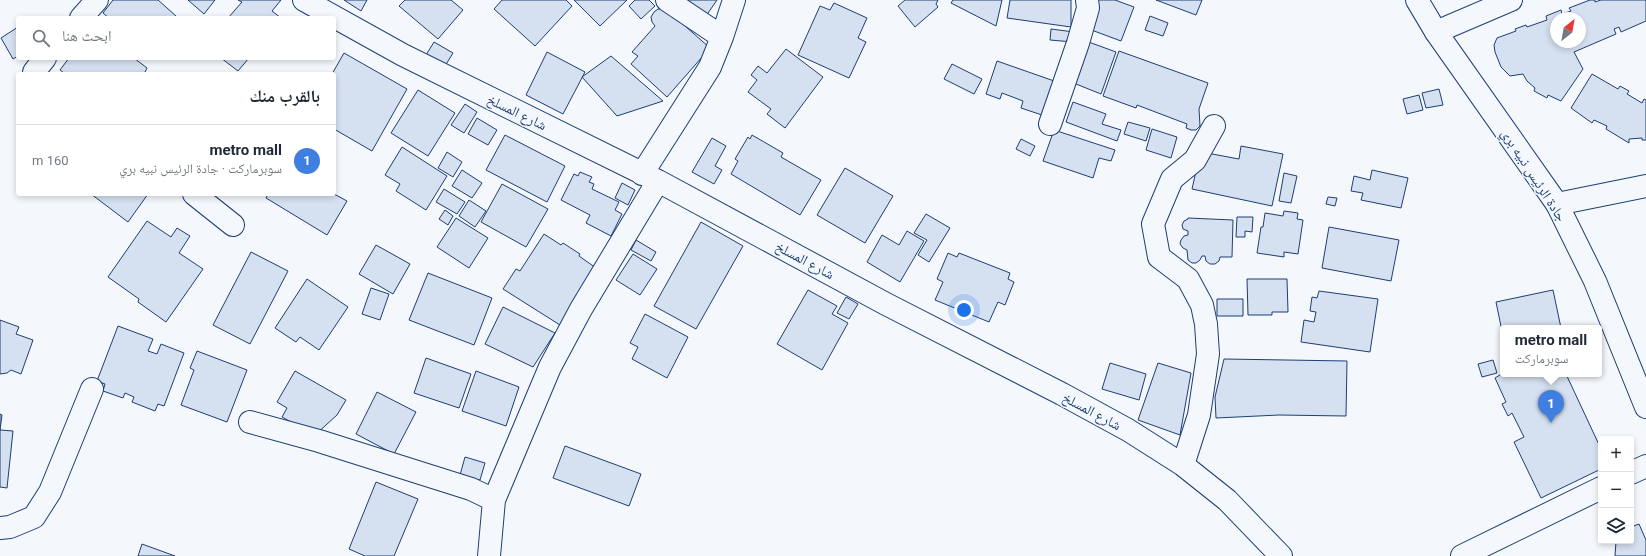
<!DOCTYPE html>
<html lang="ar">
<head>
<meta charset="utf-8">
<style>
  body { margin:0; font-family:Roboto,"Noto Naskh Arabic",sans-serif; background:#f2f2f3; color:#1f2937; direction:rtl }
  .controls { position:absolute; right:12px; bottom:12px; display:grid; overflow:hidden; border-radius:4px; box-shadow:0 2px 6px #0003 }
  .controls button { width:36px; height:36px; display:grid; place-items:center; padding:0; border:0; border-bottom:1px solid #e0e1e3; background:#fff; color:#1f2937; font:20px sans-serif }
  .compass { position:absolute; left:1550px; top:12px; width:36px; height:36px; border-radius:50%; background:#fff; box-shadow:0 2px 6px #0003; rotate:31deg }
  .you { position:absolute; left:964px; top:310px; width:14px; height:14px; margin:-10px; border:3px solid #fff; border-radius:50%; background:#1a73e8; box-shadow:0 0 0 6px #1a73e833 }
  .badge { display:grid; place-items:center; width:26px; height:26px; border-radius:50%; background:#ea580c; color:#fff; font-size:13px; font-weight:700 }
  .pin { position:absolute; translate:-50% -33px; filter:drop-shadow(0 1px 2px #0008) }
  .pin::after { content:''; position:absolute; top:21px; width:14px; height:12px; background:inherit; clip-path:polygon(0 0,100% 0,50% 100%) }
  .popup { position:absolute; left:1500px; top:325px; width:102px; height:52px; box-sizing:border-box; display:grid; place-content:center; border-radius:4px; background:#fff; filter:drop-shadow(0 1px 3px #0005); font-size:13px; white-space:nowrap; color:#747a83 }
  .popup b { font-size:15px; color:#1f2937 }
  .popup::after { content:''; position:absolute; left:50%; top:100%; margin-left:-8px; border:8px solid transparent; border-top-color:#fff }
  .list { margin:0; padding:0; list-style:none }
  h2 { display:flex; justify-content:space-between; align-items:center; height:52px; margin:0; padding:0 16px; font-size:17px }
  h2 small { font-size:13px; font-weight:400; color:#747a83 }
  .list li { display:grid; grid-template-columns:26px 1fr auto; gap:12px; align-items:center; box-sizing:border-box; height:72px; padding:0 16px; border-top:1px solid #e0e1e3 }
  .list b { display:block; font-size:15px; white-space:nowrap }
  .list p { margin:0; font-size:13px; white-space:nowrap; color:#747a83 }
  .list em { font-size:13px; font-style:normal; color:#747a83 }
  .icon { flex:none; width:22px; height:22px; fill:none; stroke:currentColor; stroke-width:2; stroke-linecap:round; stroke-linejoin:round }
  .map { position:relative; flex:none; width:1646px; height:556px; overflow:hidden; direction:ltr }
  .search { position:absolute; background:#fff; box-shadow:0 2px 6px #0003; left:16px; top:16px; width:320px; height:44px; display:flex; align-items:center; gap:10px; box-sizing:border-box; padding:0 14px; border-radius:4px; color:#747a83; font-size:15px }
  .panel { position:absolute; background:#fff; box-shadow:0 2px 6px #0003; left:16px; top:72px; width:320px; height:124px; border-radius:4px; direction:rtl }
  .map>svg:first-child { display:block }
</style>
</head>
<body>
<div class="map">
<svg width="1646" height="556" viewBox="0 0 1646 556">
  <rect width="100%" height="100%" fill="#f4f7fb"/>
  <path fill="#d5e0f0" stroke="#1d3f73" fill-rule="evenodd" d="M113,0H158L176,16L174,18H109L103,13Z
    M188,0H215L204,14Z
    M238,0H281L272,11L281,18H228L242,2Z
    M344,0H367L361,11Z
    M405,0H451L463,10L438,39L399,6Z
    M502,0H566L572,6L535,46L494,9Z
    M574,0H627L600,26Z
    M635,0H649L655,6L641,19L629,6Z
    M683,0H717L706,16Z
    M905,0H938L936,4L938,7L915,27L898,6Z
    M953,0H1002L996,26L951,3Z
    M1010,0H1071V27L1007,18Z
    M1097,0H1115L1134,7L1121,41L1086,28Z
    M1156,0H1202L1196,15Z
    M1590,0H1595V2L1601,0H1646V21L1621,32L1619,27L1614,29L1616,34L1574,52L1583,69L1561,101L1548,95L1547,98L1534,91L1535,88L1527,81L1523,74L1510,76L1501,67L1495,52L1494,45L1497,38L1516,31L1515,29L1526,25L1527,27L1547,20L1546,16L1561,10L1562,14L1571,11L1569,8ZM1556,18H1580V42H1556Z
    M834,3L867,18L858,38L866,42L849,78L798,55L820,6L830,10Z
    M658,9H663L668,11L710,48L667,97L631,64L638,56L632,52L655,26L652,22L651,17L654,12Z
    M1150,16L1168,23L1163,36L1145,30Z
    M18,27V56L13,59L1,38Z
    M1051,29L1074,32L1073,42L1050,40Z
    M1086,41L1116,52L1101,94L1071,82Z
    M434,42L453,53L445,66L426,55Z
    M786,49L823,77L785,128L767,114L771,109L748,92L757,80L751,75L758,66L767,73Z
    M1119,51L1208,83L1199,109L1200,126L1196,130H1191L1186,128L1187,124L1137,105L1136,108L1103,96Z
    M547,52L585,72L563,114L526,95Z
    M344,53L407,89L372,151L334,129V74H332Z
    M611,56L663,101L617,116L582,77Z
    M69,58H134L147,68L145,72L148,74H63L64,73L60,70Z
    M221,58H249L238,71Z
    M997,61L1057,82L1045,116L1021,108L1023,101L1002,93L1000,99L986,94Z
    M952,64L982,79L974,94L944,79Z
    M1592,74L1618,89L1620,86L1629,91L1627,94L1642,103L1644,99L1646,100V140H1642V138L1629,139V143L1606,129L1607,126L1594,120L1592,123L1571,108Z
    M1439,89L1443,105L1426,108L1422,93Z
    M418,90L455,113L428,156L391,133Z
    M1419,95L1423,110L1407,114L1403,99Z
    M1073,102L1106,114L1102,124L1121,130L1117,141L1066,122Z
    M465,104L477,112L464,133L451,125Z
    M477,118L497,130L488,145L468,134Z
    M1128,122L1150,128L1146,141L1124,134Z
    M1152,129L1177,137L1171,158L1146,150Z
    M1054,130L1115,150L1111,161L1099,158L1093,178L1043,161Z
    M505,135L565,166L547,202L486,170Z
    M752,135L783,153L781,157L821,180L800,215L731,174L738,161L735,159L748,137L750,139Z
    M712,138L726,146L715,166L722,170L714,184L692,172Z
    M1021,139L1035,146L1030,156L1016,149Z
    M1241,146L1283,154L1272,206L1192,189L1199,158L1207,153L1239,159Z
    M402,147L447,176L426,210L396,191L400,184L385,175Z
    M447,152L462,162L453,177L438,168Z
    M845,168L893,196L865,243L817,215Z
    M462,170L482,183L472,198L452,186Z
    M1372,170L1408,178L1401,208L1361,200L1363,193L1351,191L1354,176L1370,180Z
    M580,172L592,177L589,182L594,184L592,189L619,202L615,210L622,214L611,236L586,223L590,215L561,200L574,174L578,176Z
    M1284,173L1297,176L1291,203L1279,201Z
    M622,183L635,190L628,205L615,198Z
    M502,184L548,209L526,247L481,222Z
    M444,189L465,202L457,214L436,202Z
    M91,194H148L128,222Z
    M268,194H334L347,201L327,235L266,198Z
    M1328,197L1337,198L1335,206L1326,204Z
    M469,200L486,211L475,227L459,216Z
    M445,210L453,216L448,225L439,219Z
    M1284,211L1298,213L1297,219L1303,220L1298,254L1284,252V257L1257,253L1261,227H1263L1265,213L1283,216Z
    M926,214L950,228L929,262L918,255L927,240L914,233Z
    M1237,217H1253L1252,232L1245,231V237H1236Z
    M456,218L488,238L469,268L437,247Z
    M1188,218L1233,220L1232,257H1220L1219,261L1215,264H1210L1206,261L1205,256H1202L1200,260L1196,263H1192L1188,260L1187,250L1183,248L1180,244L1181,240L1184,236L1188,235V231L1183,229L1182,225L1184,221L1188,219Z
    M147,221L171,237L177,228L190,236L179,253L203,269L166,322L138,302L139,299L108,277Z
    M701,222L743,246L696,329L654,306Z
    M1329,227L1399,240L1391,281L1322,268Z
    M907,231L924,241L900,282L867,262L882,235L899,245Z
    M544,234L561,245L563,243L580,254L579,256L596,268L560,325L503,289L516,269L520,271Z
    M636,240L656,252L651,261L631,250Z
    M376,245L410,264L393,294L359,274Z
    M251,252L288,271L250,344L213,325Z
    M948,253L957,257L959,253L1010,273L1008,279L1014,282L1005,305L998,302L989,322L935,300L943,282L937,279Z
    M633,254L657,269L640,295L616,280Z
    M428,273L492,298L474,345L409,320Z
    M307,279L348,307L319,350L300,337L296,342L275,328Z
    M1247,279H1287L1288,312H1272V315H1248Z
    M371,288L389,294L380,320L362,314Z
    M808,290L837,306L832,314L848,323L822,370L777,344Z
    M1553,290L1561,328H1503V336L1496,302Z
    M1319,291L1378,299L1370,352L1301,342L1304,320L1314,322L1316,312L1310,311L1312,297L1317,298Z
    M846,297L858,304L849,319L837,313Z
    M1217,299H1243V316H1217Z
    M503,307L555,333L533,367L485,344Z
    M645,314L688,337L667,378L632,359L638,347L630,343Z
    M0,320L19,327L16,334L33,340L21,374L11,370L7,373L0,374Z
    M118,326L153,339L148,351L157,354L161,344L184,353L164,406L158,404L155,411L132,402L134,397L125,393L123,398L103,391L105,384L97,381Z
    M197,351L247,370L227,422L181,405L194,370L190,368Z
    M426,358L471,374L459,408L414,393Z
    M1224,359L1347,361L1346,416L1279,415L1216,418L1215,397Z
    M1493,360L1497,373L1482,377L1478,364Z
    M1110,363L1146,374L1139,400L1102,389Z
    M1158,363L1191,373L1180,435L1138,420Z
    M295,371L346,400L337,415L315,435L282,417L287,408L277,402Z
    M476,371L519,387L506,426L462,411Z
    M1503,373L1566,374L1601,449V469L1541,498L1514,442L1524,437L1512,413L1508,416L1502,404L1506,402L1495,378Z
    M377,392L416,412L394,454L356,434Z
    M0,414L2,415L0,430L13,431L7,488L0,487Z
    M565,446L641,474L629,506L553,478Z
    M465,457L485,463L480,480L460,475Z
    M376,482L418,499L394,556H365L349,549Z
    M1639,524L1646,540V556H1615L1616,541H1631V527Z
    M142,544L175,556H138Z"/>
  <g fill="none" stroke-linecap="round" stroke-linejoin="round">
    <g stroke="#1d3f73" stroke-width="24">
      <path id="minor" d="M304,0L403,55L658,181L886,304L1062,394L1128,430L1183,465L1227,500L1281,556
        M667,0L722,37
        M81,18L97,0
        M1436,32L1511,0
        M36,74L34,72L45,58
        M1050,124L1078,43L1088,8L1087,0
        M642,174L710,67L722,37L734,0
        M194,194L233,225
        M1557,204L1646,186
        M250,422L319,441L471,489L494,500L550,367L581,309L658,181
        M1183,465L1199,415L1208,354L1206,324L1202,305L1188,279L1159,257L1153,224L1172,179L1195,160L1214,126
        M1631,473L1646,466
        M0,528L10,527L34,517L50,492L92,389
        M489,556L494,500
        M1462,556L1601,488"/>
    </g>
    <g stroke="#1d3f73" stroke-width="24">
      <path id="major" d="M1417,0L1436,32L1557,204L1595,281L1646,407"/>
    </g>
    <use href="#minor" stroke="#f4f7fb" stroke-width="22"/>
    <use href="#major" stroke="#f4f7fb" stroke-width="22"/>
  </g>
  <g text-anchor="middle" stroke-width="3" stroke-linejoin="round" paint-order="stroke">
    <g font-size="14" fill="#1d3f73" stroke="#f4f7fb">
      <text transform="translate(517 112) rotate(26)" y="5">شارع المسلخ</text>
      <text transform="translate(1534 175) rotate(57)" y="5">جادة الرئيس نبيه بري</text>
      <text transform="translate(805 260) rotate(28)" y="5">شارع المسلخ</text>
      <text transform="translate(1092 411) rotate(28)" y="5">شارع المسلخ</text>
    </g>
  </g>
</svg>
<div class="controls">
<button>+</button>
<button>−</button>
<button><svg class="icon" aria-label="layers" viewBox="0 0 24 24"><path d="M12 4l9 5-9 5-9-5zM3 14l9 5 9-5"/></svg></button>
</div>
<svg class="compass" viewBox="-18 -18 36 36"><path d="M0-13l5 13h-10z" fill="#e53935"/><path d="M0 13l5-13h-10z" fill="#747a83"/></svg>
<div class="you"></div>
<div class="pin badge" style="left:1551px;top:423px;background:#3f7fe0">1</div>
<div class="popup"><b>metro mall</b>سوبرماركت</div>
<div class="search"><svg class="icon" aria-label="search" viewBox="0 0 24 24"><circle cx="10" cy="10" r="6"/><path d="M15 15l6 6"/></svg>ابحث هنا</div>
<section class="panel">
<h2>بالقرب منك<small></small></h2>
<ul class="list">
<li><span class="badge" style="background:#3f7fe0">1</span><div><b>metro mall</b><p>سوبرماركت · جادة الرئيس نبيه بري</p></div><em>160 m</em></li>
</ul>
</section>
</div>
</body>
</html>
